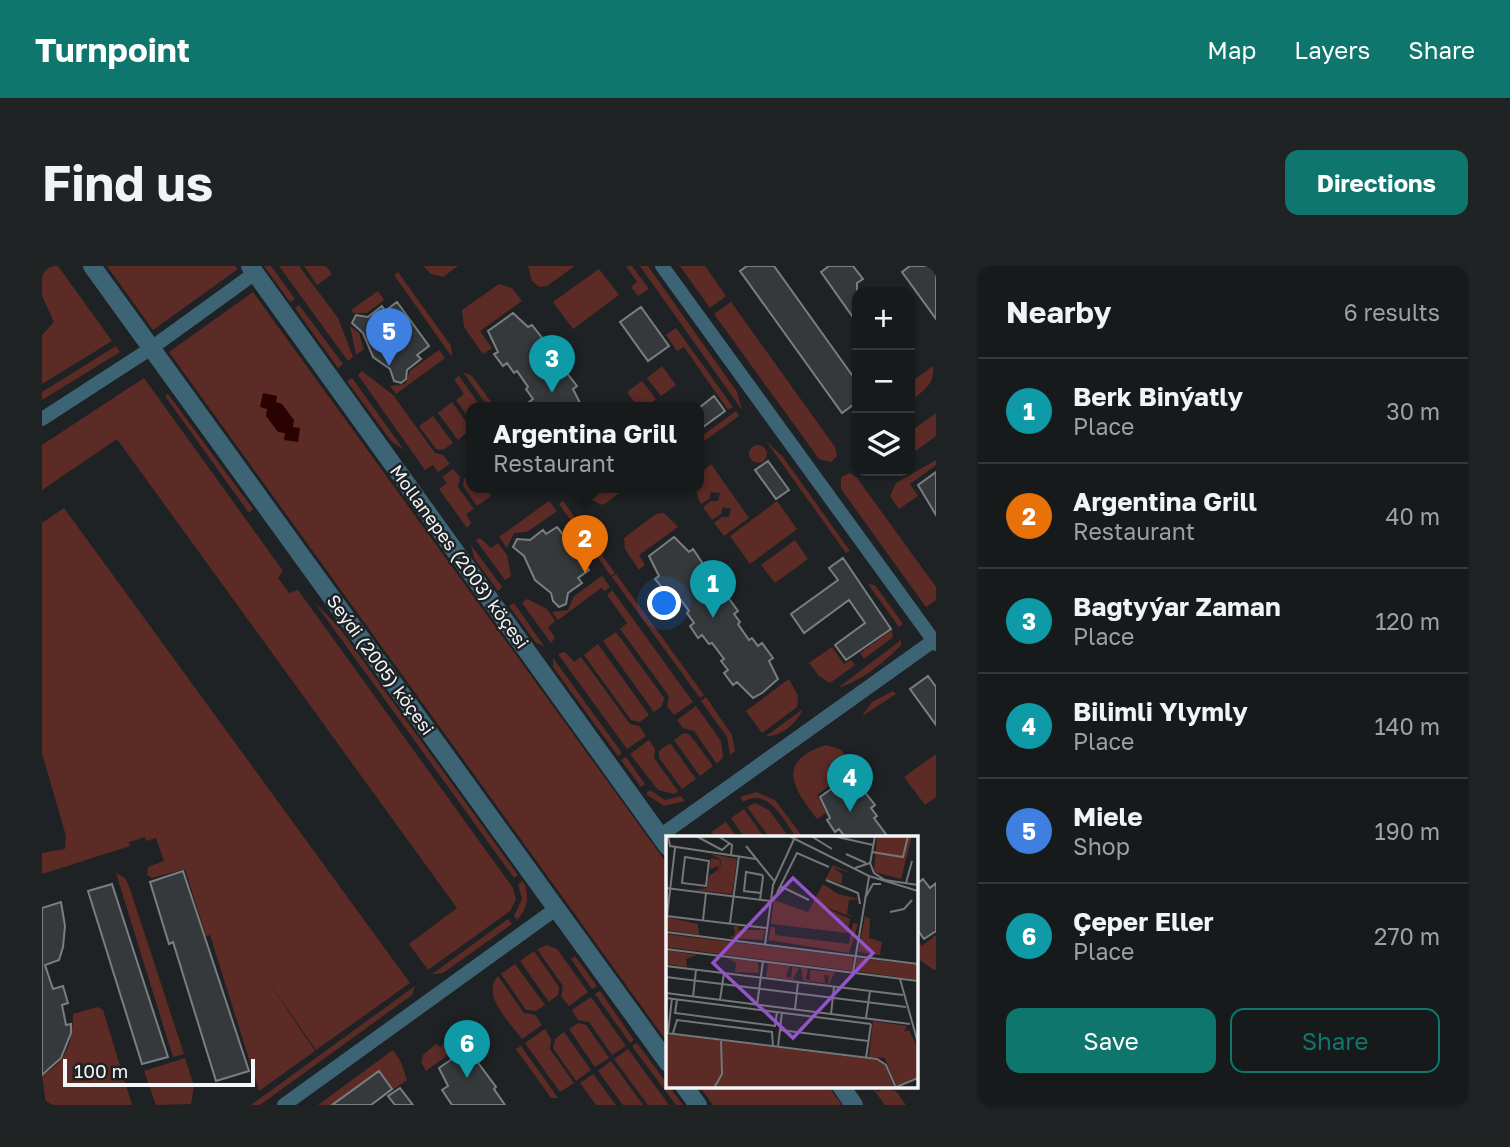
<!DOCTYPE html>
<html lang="en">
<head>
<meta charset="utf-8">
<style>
  body { margin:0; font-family:"Golos Text",sans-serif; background:#202324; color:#f1f3f6 }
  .controls { position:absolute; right:21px; top:21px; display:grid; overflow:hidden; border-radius:14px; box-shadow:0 2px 5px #0004 }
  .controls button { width:63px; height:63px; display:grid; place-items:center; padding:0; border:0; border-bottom:2px solid #36383a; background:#171a1b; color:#f1f3f6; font:35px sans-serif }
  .scale { position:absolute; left:21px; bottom:18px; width:192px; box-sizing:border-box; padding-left:7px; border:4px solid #f3f5f6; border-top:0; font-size:19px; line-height:24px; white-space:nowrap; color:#f3f5f6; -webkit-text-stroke:5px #1f2224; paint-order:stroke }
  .you { position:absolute; left:623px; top:338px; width:24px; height:24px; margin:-18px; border:5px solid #fff; border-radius:50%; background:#1a73e8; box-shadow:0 0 0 10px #1a73e833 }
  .badge { display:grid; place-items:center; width:46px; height:46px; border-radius:50%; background:#0f766e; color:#fff; font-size:23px; font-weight:700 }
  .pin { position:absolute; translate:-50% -58px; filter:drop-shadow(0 2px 4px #0008) }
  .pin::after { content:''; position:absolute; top:37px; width:24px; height:21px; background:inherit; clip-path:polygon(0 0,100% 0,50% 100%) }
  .popup { position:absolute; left:424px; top:136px; width:238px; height:91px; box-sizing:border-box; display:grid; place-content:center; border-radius:14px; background:#171a1b; filter:drop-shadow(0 2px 5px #0005); font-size:23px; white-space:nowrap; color:#9ea1a3 }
  .popup b { font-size:26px; color:#f1f3f6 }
  .popup::after { content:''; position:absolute; left:50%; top:100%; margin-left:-14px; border:14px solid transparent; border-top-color:#171a1b }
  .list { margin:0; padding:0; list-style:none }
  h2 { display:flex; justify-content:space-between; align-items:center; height:91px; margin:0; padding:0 28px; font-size:30px }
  h2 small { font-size:23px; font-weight:400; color:#9ea1a3 }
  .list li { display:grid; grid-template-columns:46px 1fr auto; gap:21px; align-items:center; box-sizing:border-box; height:105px; padding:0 28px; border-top:2px solid #36383a }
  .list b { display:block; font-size:26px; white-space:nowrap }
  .list p { margin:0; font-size:23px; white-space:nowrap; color:#9ea1a3 }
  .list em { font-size:23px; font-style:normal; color:#9ea1a3 }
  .actions { display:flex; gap:14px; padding:21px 28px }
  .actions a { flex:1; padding:16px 0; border:2px solid #0f766e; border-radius:14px; text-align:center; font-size:24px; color:#0f766e }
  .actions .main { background:#0f766e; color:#fff }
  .icon { flex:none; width:38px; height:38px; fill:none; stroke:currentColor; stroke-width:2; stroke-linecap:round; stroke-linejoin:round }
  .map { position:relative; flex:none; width:894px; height:839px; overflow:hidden; border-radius:14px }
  header { display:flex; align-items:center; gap:42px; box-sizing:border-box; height:98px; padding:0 35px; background:#0f766e; color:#fff }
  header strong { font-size:33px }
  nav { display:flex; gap:38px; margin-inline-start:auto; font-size:24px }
  .intro { display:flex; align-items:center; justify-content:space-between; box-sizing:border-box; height:168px; padding:0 42px }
  h1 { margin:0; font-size:49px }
  .button { padding:18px 32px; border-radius:14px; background:#0f766e; color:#fff; font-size:24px; font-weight:700 }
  main { display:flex; gap:42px; padding:0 42px }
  aside { flex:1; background:#171a1b; border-radius:14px; box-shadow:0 2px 5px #0004 }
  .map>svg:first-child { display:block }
</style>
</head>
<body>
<header>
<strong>Turnpoint</strong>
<nav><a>Map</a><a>Layers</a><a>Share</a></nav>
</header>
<div class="intro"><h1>Find us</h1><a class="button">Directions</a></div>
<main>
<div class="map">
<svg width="894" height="839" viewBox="0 0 894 839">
  <rect width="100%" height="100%" fill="#1f2224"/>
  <path fill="#5d2b25" d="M0,0H16L70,75L0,118V69L12,56L0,30Z
    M65,0H193L196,3L111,64Z
    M222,0H229L253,33L248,36Z
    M237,0H257L296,52L311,91L306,95Z
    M262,0H284L290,8L275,19Z
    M381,0H416L401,11L389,8Z
    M486,0H533L505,20L497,21L490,15Z
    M584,0H590L607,23L596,30L589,21L595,16Z
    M598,0H606L695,126L700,144Z
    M638,0H663L684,30L668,42Z
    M557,3L577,29L531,63L511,36Z
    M356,6L409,80L410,91L352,9Z
    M457,18L470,22L480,35L438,65L450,82L441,88L422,61L420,44Z
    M336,25L342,34L325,47H311L309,44Z
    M211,26L626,599V777L127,86Z
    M689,36L793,181L795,190L789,196L777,193L672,48Z
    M257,39L301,98L296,102L253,42Z
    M308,60L317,67L322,83L314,89Z
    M634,62L691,141L686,144L642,81L635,85L624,69Z
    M74,80L78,86L0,134V126Z
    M397,84L403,92L354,128L348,120L363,118L368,105Z
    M620,100L634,119L619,130L605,112Z
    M891,100C894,118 880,126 868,135V117Z
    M320,105L351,129L393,187L401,189L408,198L396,206L391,199L383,204L316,109Z
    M421,106L430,110L453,141H446Z
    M417,110L439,141H429V155L414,134L422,128L412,113Z
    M102,112L241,305L236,312L247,327L256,324L471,622L474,634L468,645L386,704L367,678L415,642L75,173L0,224V179Z
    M310,112L362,184L349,175L305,115Z
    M600,115L614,133L604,141H596L585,126Z
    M126,128L211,243L207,247L123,130Z
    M410,136L427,160L426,166L416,174L396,147Z
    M694,145L697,150L657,179V172Z
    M894,147V170L868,189V166Z
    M391,150L411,177L401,184L394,183L377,160Z
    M724,175L741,191L808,285L804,287Z
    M707 188a9 9 0 1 1 18 0a9 9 0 1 1-18 0Z
    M894,194V199L868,218L876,230L857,243L848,230L854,217Z
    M669,198L707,252L682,270L672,257L680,251H687L689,243L681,241L679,248L670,254L661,241L669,235H676L678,227L669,226L667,233L659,238C650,223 655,209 669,198Z
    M411,203L418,211L416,221L432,243L424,248L429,257L425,262L397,223L405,217L400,211Z
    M808,207L815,212L894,321V334L884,341L799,223V211Z
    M429,208V221H443L449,230L435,240L421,220L422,213Z
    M537,221H585L561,239L549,234Z
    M507,235L515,245L485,266L472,267L465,282L457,271Z
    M521,235L573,307L569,310L517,238Z
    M735,235L755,263L708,298L688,270Z
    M22,242L368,717L274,784L217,702L273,785L217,825L168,669L164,670L143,603L110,612L105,609L106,601L122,595L114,572L104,575L103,571L87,576L88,580L0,608V587L23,583L24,570L0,487V257Z
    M622,247L636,261L597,289L603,299L597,304L583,283L582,272L614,248Z
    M438,272L449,282L456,277L465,289L469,310L463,314L434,274Z
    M753,274L766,293L733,317L719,299Z
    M429,279L460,321L456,325L432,292Z
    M574,308L662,429L658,432L570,311Z
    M560,310L568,321L563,325L559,322L516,354L510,346L526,344L532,330Z
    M826,318L833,319L861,358L857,361Z
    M570,324L651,436L632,449L625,440L627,430L578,363L585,357L565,329Z
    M485,333L505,343L513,355L506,361L513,372L509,377L480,337Z
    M273,337L296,360L476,609L472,612Z
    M472,337L502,380L494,377L467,340Z
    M850,364L851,371L822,393L818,387Z
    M574,366L622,432L620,440L612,446L561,375Z
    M859,374V379C844,395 818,416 797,421Z
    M556,378L607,449L598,456L589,454L542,389Z
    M790,381L802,398L809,394L813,399L788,417L777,410L767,397Z
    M523,386L532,396L539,391L588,458L597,460L604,470L585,483L516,388Z
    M511,392L580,487L576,490L511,401Z
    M747,413L756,430L755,441L720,467L704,445Z
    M851,425L854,428L820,450L830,436Z
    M664,431L690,469L693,485L688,489L685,471L659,435Z
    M654,440L679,475L681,491L675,498L652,465L641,462L635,454Z
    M761,443C755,457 739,471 724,470Z
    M642,467L648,469L671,500L658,510L632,474Z
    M607,474L613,483L612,492L636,525L632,528L616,524L588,488Z
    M628,477L654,513L640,523L617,492V485Z
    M784,479L798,483L813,501L775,529L784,547L775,553C752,523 732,496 784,479Z
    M894,488V531L883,539L862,511Z
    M584,491L603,518L599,521L579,494Z
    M608,524L623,534L639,530L643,535L622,540L604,528Z
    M714,526L733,534L761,571H754C742,555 726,520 701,536L698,531Z
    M713,537L727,544L747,571H727L705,541Z
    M702,543L722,571H702L689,552Z
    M684,556L695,571H673L669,566Z
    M74,607L83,612L87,620L142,788L131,791Z
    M481,615C488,629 486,642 475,654L472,650L480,633L476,618Z
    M466,653L470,658L401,707L390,708Z
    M894,669V704H892L875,692V673L880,680Z
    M505,679L515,683L546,726L527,740L519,730L521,720L495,683Z
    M492,685L517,721L516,729L507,736L478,695Z
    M533,690L555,720L550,723L529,693Z
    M473,698L503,739L494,745L484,744L459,708Z
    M456,710L482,747L493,749L500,759L480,773C469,757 438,729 456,710Z
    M373,720L370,729L218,839H209Z
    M558,725L592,774L588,777L553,728Z
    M549,731L584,780L570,789L547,756L536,754L530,744Z
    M55,741L61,744L90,839H4L0,809C25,797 31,774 31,748Z
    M536,757L544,759L567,792L553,801L527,763Z
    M423,759L430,760L436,767L384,805L379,796L381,789L394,778L398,781L404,776L402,772Z
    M503,763L509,773L508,783L532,817L518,826L483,777Z
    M522,766L549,804L534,815L511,782L513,773Z
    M595,777L641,839H634L590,780Z
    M479,780L516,832H509L474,783Z
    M586,783L627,839H606L572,793Z
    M351,784L359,796L365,814L333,837L330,833L348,820L337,805L290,839H276Z
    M143,792L152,820L149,838L114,839L102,805Z
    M569,795L601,839H581L556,805Z
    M551,808L574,839H554L538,817Z
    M657,820H786L800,839H671Z
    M829,820L836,826L841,823L854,825L864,839H843Z"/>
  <path fill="#2a0202" d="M221,127L235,130L234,136L240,138L252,154L251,161L258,162L256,176L242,174L243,167L236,166L224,150L225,143L218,141Z"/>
  <path fill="#35393b" stroke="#797e80" stroke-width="2" d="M705,0H732L815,116V136L800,147L698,5Z
    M787,0H811L821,13L815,17V57L779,6Z
    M868,0H894V53L860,6Z
    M355,36L387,80L375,89L379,93L365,104L364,113L359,117L352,115L348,103L331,91L321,67L310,57L314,49L326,51L340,40L343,45Z
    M599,41L627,80L606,95L578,56Z
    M471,47L486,61L490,59L501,73L497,76L503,84L500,86L512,102L515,100L521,108L524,106L535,120L531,123L540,141H480L491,133L484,123L486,121L475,105L472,107L465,97L461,100L452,88L456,86L446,65Z
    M672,130L683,145L657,164V142Z
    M726,195L747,224L734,233L713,204Z
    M894,206V249L876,219Z
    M515,261L524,272L528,269L543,289L538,292L547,304L536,312L540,317L526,327L524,338L517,341L511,335L509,327L493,314L482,290L471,281L475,273L488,274L501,264L504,268Z
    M632,271L647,286L651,283L661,298L658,300L664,309L661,311L673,327L676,325L682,333L685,330L696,345L692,348L698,356L696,358L707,374L710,372L716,380L720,377L731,392L727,395L736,413L720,427L711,432L695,416L691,419L682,407L686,404L679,395L682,393L670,377L667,378L660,369L656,372L648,360L652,357L645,347L647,345L635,329L633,331L626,321L622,324L613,313L617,310L607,290Z
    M801,292L849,363L804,394L793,379L823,357L807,334L762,367L749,348L796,314L787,302Z
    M886,410L894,421V459L868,423Z
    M803,513L818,527L822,525L833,539L829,542L835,550L832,552L846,571H803L797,563L793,566L785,554L788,552L778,531Z
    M141,605L207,805L174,815L131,676L127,678L108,616Z
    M881,613L888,622L894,617V665L882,673L875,663V618Z
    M70,618L126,791L100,798L46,625Z
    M19,636L23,660L21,681L17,694L3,699L11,723L21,720L26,737L20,739L24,759L29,758V767L19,792L0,809V642Z
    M423,784L429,792L431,790L454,821L452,823L463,839H410L400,824L406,820L397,802Z
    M337,805L350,823L329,839H290Z
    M358,822L371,839H353L346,830Z"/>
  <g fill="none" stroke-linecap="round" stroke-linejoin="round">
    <path stroke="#3d6475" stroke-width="14" d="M620,0L894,378
      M0,153L108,83L213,7
      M618,570L891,375
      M242,839L515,642"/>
    <path stroke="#3d6475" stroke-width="18" d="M50,0L626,797
      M208,0L626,581
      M642,820L656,839
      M799,820L812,839"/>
  </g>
  <g text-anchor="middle" stroke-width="5" stroke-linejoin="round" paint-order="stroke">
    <g font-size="18" fill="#f3f5f6" stroke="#1f2224">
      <text transform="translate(417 291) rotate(54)" y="6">Mollanepes (2003) köçesi</text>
      <text transform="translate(338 399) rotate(54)" y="6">Seýdi (2005) köçesi</text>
    </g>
  </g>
  <g transform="translate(624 570)">
    <rect width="252" height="252" fill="#1f2224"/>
    <path d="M211,0H246L235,43L208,36ZM45,18L71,23L66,58L28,54L41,52L43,40L52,34V30L44,33L45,22L54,24L53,42L55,24ZM167,29L187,38L166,31L176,38V48L160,43L157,48L172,58L193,63L183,64L181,78L189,82L149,67L184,83L182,97L105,88L108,58V64L142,76ZM199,80L204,83L203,102L216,106L214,119L192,116ZM0,81L32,88L33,99L0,94ZM187,87L192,88L183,117L102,104L105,91H109V99L183,108ZM68,90H72V94H99L97,104L64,102L69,98ZM0,98L187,121L186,135L0,111ZM0,114L31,119L20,123L21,131L0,128ZM61,122L92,126L93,137L69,136L70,127ZM191,122L252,129V144L189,135ZM102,127L124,130L120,140L125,142L126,131L133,132L127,143L137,145L135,131L142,133L140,143L144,144V134L169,136L163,148L175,150L162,148L163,140L158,139L159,147L100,141ZM207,185L241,190L238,196L243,194L252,213V241L230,249L219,222L203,221ZM0,198L211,224L219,230L228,252H0Z" fill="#5d2b25"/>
    <path fill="none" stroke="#747678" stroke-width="2" d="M2,0L4,10L90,23M30,0L56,14L64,7M52,0L66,9L65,19M123,0L203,40L252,55M145,0L166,13M167,0L207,9M80,10L109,46M206,16L237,21L242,0M180,18L200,27M19,21L43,25L40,50L16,47ZM204,28L209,0M189,32L204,27L208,37L219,44L252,49M160,44L192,57L194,68M240,47L246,25M114,50L143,64M0,52L105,65M111,57L131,17L163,31M199,62L207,48H215M94,64L97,41L96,39L80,36L78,55L95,57M224,76L238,73L246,64M0,80L101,92M1,80L9,12M37,84L40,57M64,87L73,20M0,96L252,128M99,109L107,49L129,1M0,113L252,145M0,130L237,159M187,136L203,41M0,141L240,171M234,143L252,207M0,157L244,188M27,161L30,134M0,162L205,188M11,164L9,177L109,190L111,176M54,164L58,137M91,169L97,125M129,173L132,146M165,178L168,151M200,182L204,155M114,194L202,205M0,197L211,223L220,229L230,252M2,197L6,162M7,197L11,184L106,196L107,211M112,211L116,176M200,222L205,188M230,251L252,242M48,252L56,238L55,204"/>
    <path fill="#9354ca" fill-opacity="0.15" stroke="#9354ca" stroke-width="3.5" d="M127,42L207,117L127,202L47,127Z"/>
    <rect width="252" height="252" fill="none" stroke="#f3f5f6" stroke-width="3.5"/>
  </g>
</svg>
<div class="controls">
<button>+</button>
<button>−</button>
<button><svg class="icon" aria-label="layers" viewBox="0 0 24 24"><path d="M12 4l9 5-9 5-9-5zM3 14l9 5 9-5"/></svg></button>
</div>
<div class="scale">100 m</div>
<div class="you"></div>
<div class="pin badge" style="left:671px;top:352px;background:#0f9aa8">1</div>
<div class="pin badge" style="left:543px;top:307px;background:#e8710a">2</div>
<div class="popup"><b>Argentina Grill</b>Restaurant</div>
<div class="pin badge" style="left:510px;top:127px;background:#0f9aa8">3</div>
<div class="pin badge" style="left:808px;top:546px;background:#0f9aa8">4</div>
<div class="pin badge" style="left:347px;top:100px;background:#3f7fe0">5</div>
<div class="pin badge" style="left:425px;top:812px;background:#0f9aa8">6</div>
</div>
<aside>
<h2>Nearby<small>6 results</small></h2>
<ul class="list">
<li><span class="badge" style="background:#0f9aa8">1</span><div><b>Berk Binýatly</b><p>Place</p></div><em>30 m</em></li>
<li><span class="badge" style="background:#e8710a">2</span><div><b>Argentina Grill</b><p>Restaurant</p></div><em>40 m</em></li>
<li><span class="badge" style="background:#0f9aa8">3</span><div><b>Bagtyýar Zaman</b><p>Place</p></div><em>120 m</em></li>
<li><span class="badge" style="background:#0f9aa8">4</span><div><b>Bilimli Ylymly</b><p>Place</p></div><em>140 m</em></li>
<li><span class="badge" style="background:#3f7fe0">5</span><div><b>Miele</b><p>Shop</p></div><em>190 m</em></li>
<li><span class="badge" style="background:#0f9aa8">6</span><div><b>Çeper Eller</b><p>Place</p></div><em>270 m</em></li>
</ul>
<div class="actions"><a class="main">Save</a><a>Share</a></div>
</aside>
</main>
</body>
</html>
